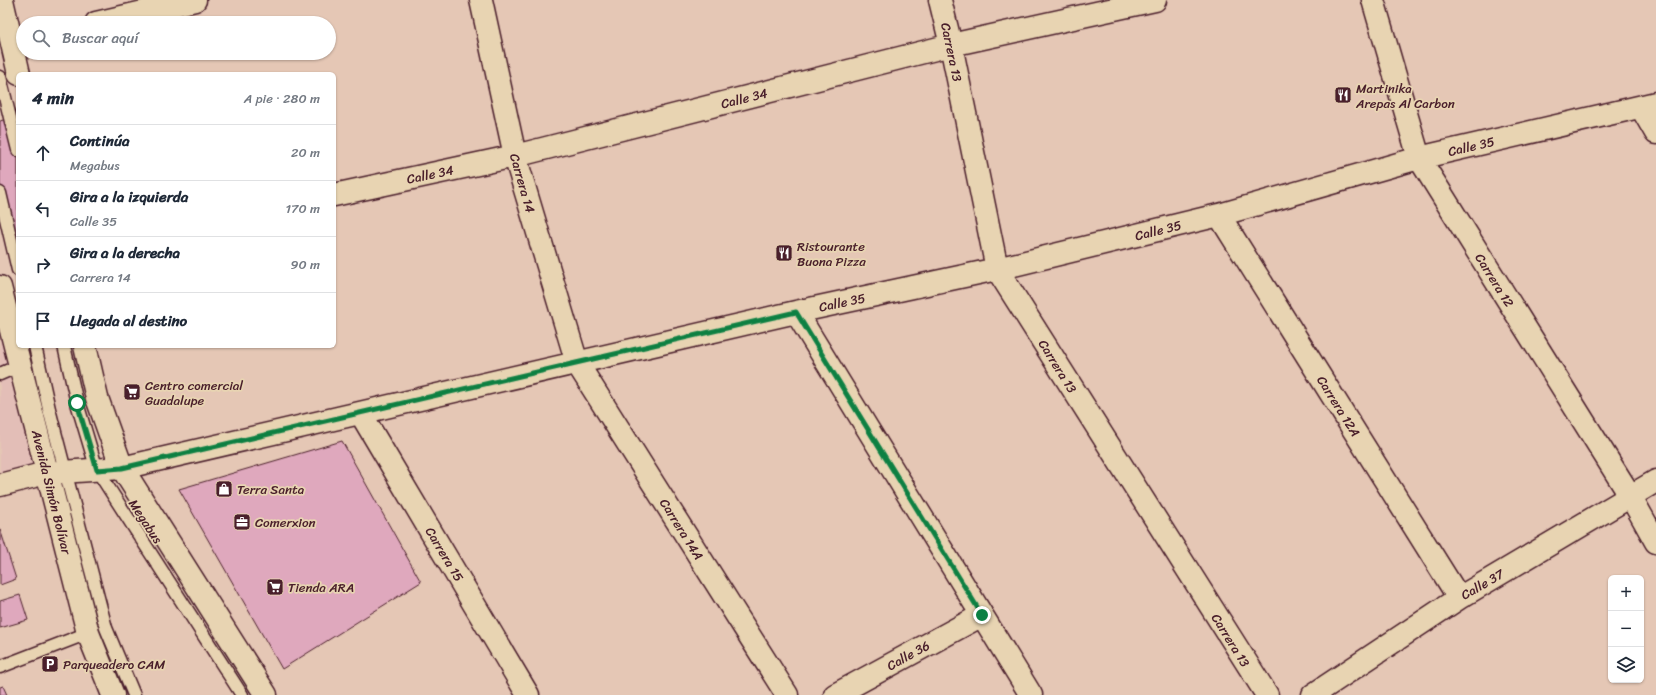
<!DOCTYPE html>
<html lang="es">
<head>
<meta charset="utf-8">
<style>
  body { margin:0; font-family:Sriracha,sans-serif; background:#f6f6f7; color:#1f2937 }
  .controls { position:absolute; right:12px; bottom:12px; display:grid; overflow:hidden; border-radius:6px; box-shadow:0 1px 3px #0004 }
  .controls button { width:36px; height:36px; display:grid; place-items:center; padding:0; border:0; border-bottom:1px solid #e0e1e3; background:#fff; color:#1f2937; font:20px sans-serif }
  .stop { position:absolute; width:12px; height:12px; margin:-9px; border:3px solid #0b8043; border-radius:50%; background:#fff }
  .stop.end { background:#0b8043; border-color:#fff; box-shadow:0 1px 4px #0008 }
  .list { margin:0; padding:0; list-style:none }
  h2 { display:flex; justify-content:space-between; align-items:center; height:52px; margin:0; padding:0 16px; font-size:17px }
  h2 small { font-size:13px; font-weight:400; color:#747a83 }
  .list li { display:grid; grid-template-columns:26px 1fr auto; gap:12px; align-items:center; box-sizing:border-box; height:56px; padding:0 16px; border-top:1px solid #e0e1e3 }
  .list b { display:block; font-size:15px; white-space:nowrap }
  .list p { margin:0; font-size:13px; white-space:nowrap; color:#747a83 }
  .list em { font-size:13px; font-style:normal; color:#747a83 }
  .icon { flex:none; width:22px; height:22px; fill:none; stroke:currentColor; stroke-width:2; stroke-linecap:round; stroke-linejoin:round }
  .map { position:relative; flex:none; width:1656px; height:695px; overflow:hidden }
  .search { position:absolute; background:#fff; box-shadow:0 1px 3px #0004; left:16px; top:16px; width:320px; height:44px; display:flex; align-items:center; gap:10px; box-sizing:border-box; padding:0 14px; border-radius:22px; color:#747a83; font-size:15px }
  .panel { position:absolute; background:#fff; box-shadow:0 1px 3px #0004; left:16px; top:72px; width:320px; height:276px; border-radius:6px }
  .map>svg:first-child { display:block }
</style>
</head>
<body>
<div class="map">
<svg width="1656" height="695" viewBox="0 0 1656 695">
  <rect width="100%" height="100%" fill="#e5c7b5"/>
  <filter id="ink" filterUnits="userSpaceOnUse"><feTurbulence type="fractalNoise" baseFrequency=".025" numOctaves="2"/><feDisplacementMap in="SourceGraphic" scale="8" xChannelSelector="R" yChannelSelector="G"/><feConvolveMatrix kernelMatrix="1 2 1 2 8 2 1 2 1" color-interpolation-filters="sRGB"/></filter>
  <g filter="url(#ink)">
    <path fill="#e3beb7" d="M0,287L46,473L0,485Z"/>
    <path fill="#dfa8bd" stroke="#4a1f2b" d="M10,118L18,150V245L0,193V121Z
      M342,441L421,582L282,669L179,489Z
      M0,529L16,579L0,585Z
      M20,595L28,620L0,628V601Z
      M3,686L7,695H0V687Z"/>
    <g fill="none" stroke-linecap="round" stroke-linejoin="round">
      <g stroke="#4a1f2b" stroke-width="15">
        <path id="service" d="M0,77L18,150
          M0,193L18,270
          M35,346L49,409L106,628L134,695
          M64,346L77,403L97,470L242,695
          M0,374L21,365
          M0,667L88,633"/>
      </g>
      <g stroke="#4a1f2b" stroke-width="25">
        <path id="minor" d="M481,0L515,156L577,363L787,695
          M940,0L951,45L997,269L1267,695
          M1373,0L1419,158L1631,497L1656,542
          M96,23L195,0
          M1641,107L1656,133
          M334,195L515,156L951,45L1155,0
          M1219,215L1459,598
          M796,312L1031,695
          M361,414L528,695
          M0,485L46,473L122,468L796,312L997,269L1219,215L1419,158L1656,103
          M835,695L982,615
          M1313,695L1459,598L1656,481"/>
      </g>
      <g stroke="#4a1f2b" stroke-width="25">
        <path id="primary" d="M2,0L19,74
          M0,287L88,633L113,695
          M85,346L97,398L122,468L266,695"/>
      </g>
      <use href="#service" stroke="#e8d4b2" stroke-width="12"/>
      <use href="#minor" stroke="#e8d4b2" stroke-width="22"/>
      <use href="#primary" stroke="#e8d4b2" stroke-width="22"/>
    </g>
  </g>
  <g fill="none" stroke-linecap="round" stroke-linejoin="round" filter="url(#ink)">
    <path stroke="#0b8043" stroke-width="5" d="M77,403L97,470L122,468L796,312L982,615"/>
  </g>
  <defs>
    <g id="restaurant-square" transform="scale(0.9)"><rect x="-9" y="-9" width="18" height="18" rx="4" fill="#4a1f2b" stroke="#e8d4b2"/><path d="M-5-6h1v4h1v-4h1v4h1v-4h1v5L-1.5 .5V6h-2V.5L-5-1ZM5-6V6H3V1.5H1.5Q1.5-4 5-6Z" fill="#fff"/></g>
    <g id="supermarket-square" transform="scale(0.9)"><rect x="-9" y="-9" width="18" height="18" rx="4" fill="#4a1f2b" stroke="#e8d4b2"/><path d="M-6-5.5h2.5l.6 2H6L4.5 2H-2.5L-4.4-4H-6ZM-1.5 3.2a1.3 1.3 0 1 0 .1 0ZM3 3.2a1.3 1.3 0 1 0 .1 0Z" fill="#fff"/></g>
    <g id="shop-square" transform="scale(0.9)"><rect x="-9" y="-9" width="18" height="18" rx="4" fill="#4a1f2b" stroke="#e8d4b2"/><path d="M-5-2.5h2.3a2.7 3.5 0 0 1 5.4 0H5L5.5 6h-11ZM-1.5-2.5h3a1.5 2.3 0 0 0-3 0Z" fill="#fff"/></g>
    <g id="office-square" transform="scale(0.9)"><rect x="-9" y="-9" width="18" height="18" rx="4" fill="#4a1f2b" stroke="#e8d4b2"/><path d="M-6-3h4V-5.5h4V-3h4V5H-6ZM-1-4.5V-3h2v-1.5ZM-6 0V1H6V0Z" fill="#fff"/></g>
    <g id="parking-square" transform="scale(0.9)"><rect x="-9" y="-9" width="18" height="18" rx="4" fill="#4a1f2b" stroke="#e8d4b2"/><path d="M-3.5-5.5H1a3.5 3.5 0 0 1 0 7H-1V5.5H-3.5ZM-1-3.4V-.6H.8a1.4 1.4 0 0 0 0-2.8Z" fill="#fff"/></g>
  </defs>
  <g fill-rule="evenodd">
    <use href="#restaurant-square" x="1343" y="95"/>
    <use href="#restaurant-square" x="784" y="253"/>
    <use href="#supermarket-square" x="132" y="392"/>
    <use href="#shop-square" x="224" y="489"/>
    <use href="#office-square" x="242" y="522"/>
    <use href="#supermarket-square" x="275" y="587"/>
    <use href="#parking-square" x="50" y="664"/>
  </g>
  <g text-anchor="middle" stroke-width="3.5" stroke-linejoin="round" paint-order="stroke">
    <g font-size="13" fill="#4a1f2b" stroke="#e8d4b2">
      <text transform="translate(952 52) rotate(78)" y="5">Carrera 13</text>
      <text transform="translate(744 98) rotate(-14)" y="5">Calle 34</text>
      <text transform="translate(1471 146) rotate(-13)" y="5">Calle 35</text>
      <text transform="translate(430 174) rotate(-12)" y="5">Calle 34</text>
      <text transform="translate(523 183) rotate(74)" y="5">Carrera 14</text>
      <text transform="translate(1158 230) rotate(-14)" y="5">Calle 35</text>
      <text transform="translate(1495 280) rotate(58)" y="5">Carrera 12</text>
      <text transform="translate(842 302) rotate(-12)" y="5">Calle 35</text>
      <text transform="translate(1058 366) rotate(58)" y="5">Carrera 13</text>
      <text transform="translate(1339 406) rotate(58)" y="5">Carrera 12A</text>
      <text transform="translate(52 492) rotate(76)" y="5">Avenida Simón Bolívar</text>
      <text transform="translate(146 521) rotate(57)" y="5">Megabus</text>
      <text transform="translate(682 529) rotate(58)" y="5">Carrera 14A</text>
      <text transform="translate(445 554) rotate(59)" y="5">Carrera 15</text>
      <text transform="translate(1482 584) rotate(-30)" y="5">Calle 37</text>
      <text transform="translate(1231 640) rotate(58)" y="5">Carrera 13</text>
      <text transform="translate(908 655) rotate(-29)" y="5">Calle 36</text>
    </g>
    <g font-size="13" fill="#4a1f2b" stroke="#e8d4b2" text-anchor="start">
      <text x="1356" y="93">Martinika<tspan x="1356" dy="15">Arepas Al Carbon</tspan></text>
      <text x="797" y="251">Ristourante<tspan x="797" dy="15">Buona Pizza</tspan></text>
      <text x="145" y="390">Centro comercial<tspan x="145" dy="15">Guadalupe</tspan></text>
      <text x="237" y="494">Terra Santa</text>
      <text x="255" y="527">Comerxion</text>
      <text x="288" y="592">Tienda ARA</text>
      <text x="63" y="669">Parqueadero CAM</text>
    </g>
  </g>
</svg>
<div class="controls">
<button>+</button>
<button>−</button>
<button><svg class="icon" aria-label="layers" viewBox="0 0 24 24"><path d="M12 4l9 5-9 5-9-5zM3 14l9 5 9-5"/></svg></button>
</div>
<div class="stop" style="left:77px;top:403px"></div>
<div class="stop end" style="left:982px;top:615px"></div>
<div class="search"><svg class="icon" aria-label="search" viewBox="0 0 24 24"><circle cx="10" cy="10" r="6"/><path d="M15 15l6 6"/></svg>Buscar aquí</div>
<section class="panel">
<h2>4 min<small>A pie · 280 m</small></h2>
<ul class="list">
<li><svg class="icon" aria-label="ahead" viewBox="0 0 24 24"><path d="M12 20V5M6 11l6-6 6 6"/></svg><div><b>Continúa</b><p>Megabus</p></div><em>20 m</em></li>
<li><svg class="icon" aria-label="left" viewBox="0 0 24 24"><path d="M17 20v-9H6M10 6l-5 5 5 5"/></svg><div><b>Gira a la izquierda</b><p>Calle 35</p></div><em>170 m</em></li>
<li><svg class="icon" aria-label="right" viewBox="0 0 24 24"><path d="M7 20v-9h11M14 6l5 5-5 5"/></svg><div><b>Gira a la derecha</b><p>Carrera 14</p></div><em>90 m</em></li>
<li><svg class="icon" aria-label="arrive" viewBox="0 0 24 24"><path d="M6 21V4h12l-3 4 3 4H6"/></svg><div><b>Llegada al destino</b></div></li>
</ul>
</section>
</div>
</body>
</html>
